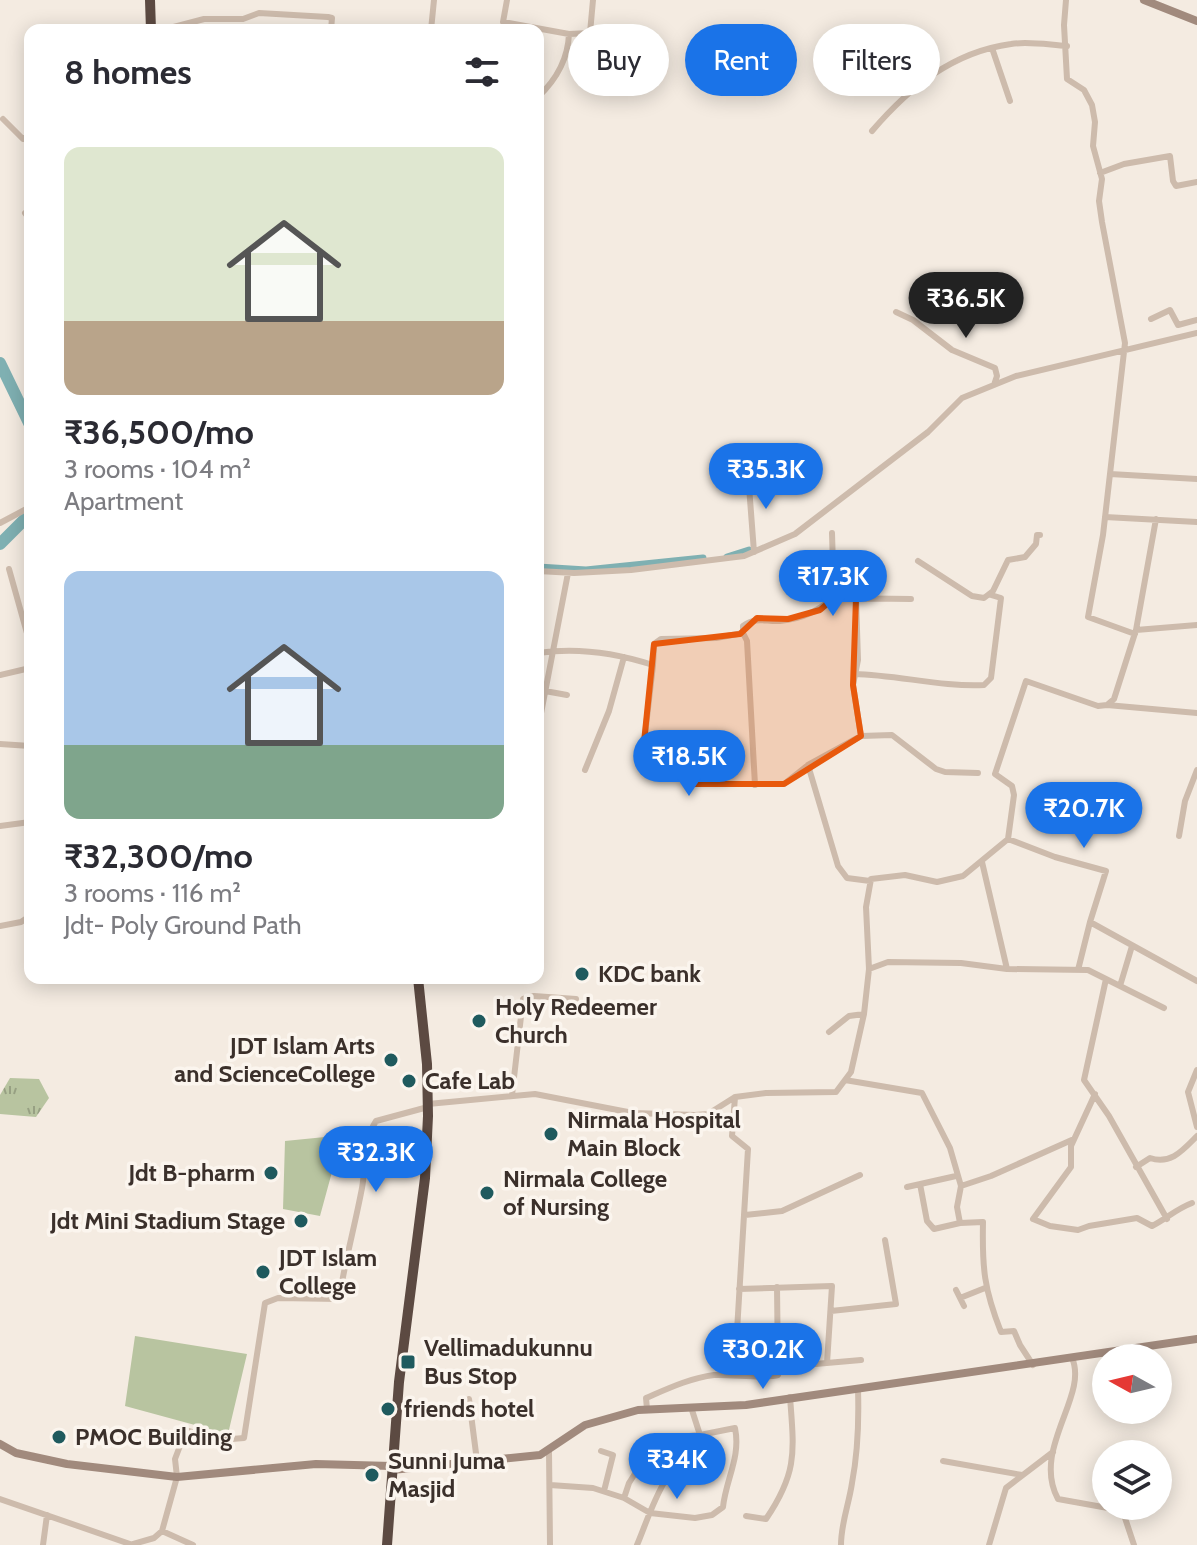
<!DOCTYPE html>
<meta charset="utf-8">
<style>
body{margin:0;font-family:Cabin,sans-serif;background:#f7f7f7;color:#2b2b33;height:100vh;display:flex;flex-direction:column;font-size:30px;white-space:nowrap}
*{box-sizing:border-box;margin:0}
p{font-size:26px;color:#7c7c81}
.icon{flex:none;width:44px;height:44px;fill:none;stroke:currentColor;stroke-width:2;stroke-linecap:round;stroke-linejoin:round}
.map{position:relative;flex:1;overflow:hidden}
.side{position:absolute;left:24px;top:24px;width:520px;height:960px;display:flex;flex-direction:column;background:#fff;border-radius:16px;box-shadow:0 4px 20px #0003}
.side>*{flex:none}
.banner{position:absolute;left:568px;top:24px;width:508px;height:72px;display:flex;gap:16px}
.needle{width:52px;rotate:278deg}
.fabs{position:absolute;left:1092px;top:1344px;display:grid;gap:16px}
.fabs a{display:grid;place-items:center;width:80px;height:80px;border-radius:50%;background:#fff;box-shadow:0 4px 20px #0003;font-size:40px}
.price{position:absolute;translate:-50% -68px;padding:0 18px;border-radius:28px;background:#1a73e8;color:#fff;font-size:26px;line-height:52px;filter:drop-shadow(0 2px 4px #0008)}
.price::after{content:'';position:absolute;left:50%;top:48px;width:24px;height:18px;margin-left:-12px;background:inherit;clip-path:polygon(0 0,100% 0,50% 100%)}
.price.current{background:#222;color:#fff}
ul{padding:0;list-style:none}
li{display:grid;align-content:center;gap:16px;height:424px;padding:0 40px}
li span{display:grid;place-items:center;height:248px;border-radius:16px;color:#555}
li>.icon{margin-inline-start:auto}
span .icon{width:144px;height:144px;fill:#fffc;stroke-width:1}
li b{font-size:34px}
h2{display:flex;justify-content:space-between;align-items:center;height:96px;padding:0 40px;font-size:34px}
.pill{padding:0 28px;border-radius:36px;background:#fff;box-shadow:0 4px 20px #0003;font-size:28px;line-height:72px}
.pill.current{background:#1a73e8;color:#fff}
.map>svg:first-child{display:block}
.grass{fill:url(#grass-tufts)}
.garden{fill:#b8c4a0}
.lines{fill:none;stroke-linecap:round;stroke-linejoin:round}
.stream{stroke:#7fb0b2;stroke-width:2}
.canal{stroke:#7fb0b2;stroke-width:7}
.river{stroke:#7fb0b2;stroke-width:12}
.street{stroke:#cdbbac;stroke-width:6}
.secondary{stroke:#a18a7d;stroke-width:8}
.highway{stroke:#5c4a42;stroke-width:10}
.marked{fill:#e8590c;fill-opacity:0.2;stroke:#e8590c;stroke-width:6;stroke-linejoin:round}
.poi-dot{fill:#1f5a5e;stroke:#fbf5ee;stroke-width:3}
.labels{text-anchor:middle;stroke-width:7;stroke-linejoin:round;paint-order:stroke}
.poi-label{font-size:24px;font-weight:bold;fill:#3b302b;stroke:#fbf5ee;text-anchor:start}
</style>
<div class="map">
<svg width="1197" height="1545" viewBox="0 0 1197 1545">
<defs>
<pattern id="grass-tufts" width="24" height="20" patternUnits="userSpaceOnUse" patternTransform="scale(2)"><rect width="24" height="20" fill="#b8c4a0"/><path d="M3 7l-1-3M5 7V3M7 7l1-3M15 17l-1-3M17 17v-4M19 17l1-3" fill="none" stroke="#97a083"/></pattern>
</defs>
<rect width="100%" height="100%" fill="#f4ebe1"/>
<!-- grass -->
<path class="grass" d="M10,1078L39,1079L49,1098L36,1117L0,1114V1095Z"/>
<!-- garden -->
<path class="garden" d="M325,1137L341,1139L320,1216L283,1209L285,1141Z
M135,1336L247,1354L228,1434L125,1406Z"/>
<g class="lines">
<!-- stream -->
<path class="stream" d="M888,64L896,63L905,57L924,78"/>
<!-- canal -->
<path class="canal" d="M727,557L749,550
M538,567L586,570L703,558"/>
<!-- river -->
<path class="river" d="M0,363L30,425
M0,544L30,514"/>
<!-- street -->
<path class="street" d="M507,0L503,22L569,34C568,60 556,80 538,97
M1066,0L1064,25L1067,79L1084,90L1092,105L1095,122L1093,146L1102,179L1099,201L1102,222L1125,343L1103,535L1088,617L1135,634
M166,29L204,19H243L259,13L328,17L332,18L331,30
M431,30L434,0
M569,34L590,33L593,0
M992,48L1010,101
M3,119L23,139L30,137
M872,131C909,88 952,52 1011,44C1029,41 1049,45 1067,46
M1100,173L1124,164L1170,156L1173,181L1176,186L1197,182
M25,213L30,219
M896,312L913,320L952,350L995,368L997,376L994,385
M1151,319L1170,310L1178,325L1197,320
M748,473L754,552
M1110,474L1197,479
M1105,517L1197,522
M0,523L30,507
M832,533L834,598
M918,561L972,596L984,598L993,591L1008,560L1025,557L1036,544L1037,535H1040
M9,569L30,644
M538,571L574,573L631,570L744,556L795,534L928,432L962,398L1016,376L1197,333
M856,598L858,660L853,685L861,736
M1136,630L1156,519
M743,633V626C757,616 765,622 780,621C803,619 817,611 834,598L911,599
M538,653C577,647 616,653 653,665L654,644L661,639L716,638L743,633L747,641L755,785
M653,665L643,752L666,772L694,784H784L808,765L861,736L892,735L936,769L945,772L978,773
M854,674C898,675 941,687 984,685L991,678L1001,598L991,595
M0,675L30,668
M545,691L567,695
M1107,705L1197,713
M538,729L568,573
M0,744L30,746
M808,765L838,866L847,878L870,881
M585,770L609,711L624,657
M0,826L30,822
M1179,836L1185,801L1197,770
M1008,839L1055,857L1106,871L1090,922L1197,981
M982,862L1007,969
M0,926L21,922L30,916
M869,969L888,962L961,963L1007,969L1088,970L1164,1008
M1078,970L1090,922
M1106,979L1084,1080L1109,1116L1167,1219
M1120,986L1132,946
M829,1032L849,1016L864,1014
M1197,1070L1188,1092L1197,1127
M845,1080L922,1093L950,1148L961,1186L991,1176L1074,1139
M1095,1094L1071,1146V1167L1033,1219L1050,1226L1078,1230L1089,1226L1137,1218L1152,1226C1166,1219 1176,1209 1192,1203
M512,1095L523,999L534,996L576,999
M735,1097L732,1136L748,1149L737,1331
M428,1104L535,1094L633,1113L695,1115L708,1114L735,1097L766,1093L836,1092L851,1072L864,1014L869,969L866,907L871,879L905,875L937,882L963,876L1008,839L1014,795L1012,786L995,774L1026,681L1098,706L1107,705L1114,699L1136,630L1197,625
M1136,1167L1150,1158C1171,1165 1183,1150 1197,1136
M920,1184L927,1221L934,1229L960,1223L983,1222C982,1268 984,1289 1001,1332L1014,1331L1020,1345L1033,1365
M907,1187L956,1176
M745,1215L782,1211L860,1175
M960,1223L957,1207L961,1186
M777,1287L778,1371
M739,1289L832,1286L827,1363
M956,1290L964,1306
M960,1298L985,1288
M831,1311L896,1304L885,1240
M1072,1358C1089,1396 1031,1449 1058,1499L1108,1508L1114,1506
M469,1399L477,1461
M647,1409L646,1398C667,1389 690,1378 714,1375C729,1374 770,1379 778,1375L781,1367L861,1360
M735,1428C741,1457 726,1479 723,1507L712,1515L695,1518L650,1513L624,1498L629,1483L657,1439L700,1435Z
M549,1451L550,1545
M601,1451L613,1455L604,1491
M943,1461L1022,1475
M550,1485L593,1488L624,1498
M0,1499L130,1544
M1121,1506L1134,1545
M746,1516L766,1519C798,1472 794,1451 790,1397
M162,1531L177,1477L175,1459L186,1430L219,1440L244,1438L265,1303L278,1298L339,1299C345,1261 355,1225 362,1188C366,1166 364,1139 376,1121L428,1107
M43,1545L47,1515
M130,1545L154,1538L162,1531L193,1545
M637,1545C651,1512 664,1462 700,1449V1435L691,1407
M841,1545C841,1523 849,1504 852,1483C858,1452 859,1421 858,1389
M989,1545L1006,1488L1053,1452"/>
<!-- secondary -->
<path class="secondary" d="M1144,0L1197,21
M0,1444L16,1453L67,1464L177,1477L316,1464L392,1466
M392,1470L540,1455L585,1425L638,1410L746,1405L1197,1339"/>
<!-- highway -->
<path class="highway" d="M150,0L151,30
M387,1545L399,1382L425,1178L428,1116L427,1064L418,978"/>
</g>
<!-- marked area -->
<path class="marked" d="M834,598H856L853,685L861,736L784,784H694L666,772L643,752L654,644L740,634L757,618L788,619L820,610Z"/>
<!-- markers -->
<g class="poi-dot">
<circle cx="582" cy="974" r="8"/>
<circle cx="479" cy="1021" r="8"/>
<circle cx="391" cy="1060" r="8"/>
<circle cx="409" cy="1081" r="8"/>
<circle cx="551" cy="1134" r="8"/>
<circle cx="271" cy="1173" r="8"/>
<circle cx="487" cy="1193" r="8"/>
<circle cx="301" cy="1221" r="8"/>
<circle cx="263" cy="1272" r="8"/>
<rect x="400" y="1354" width="16" height="16" rx="4"/>
<circle cx="388" cy="1409" r="8"/>
<circle cx="59" cy="1437" r="8"/>
<circle cx="372" cy="1475" r="8"/>
</g>
<g class="labels">
<!-- poi labels -->
<g class="poi-label">
<text x="598" y="982">KDC bank</text>
<text x="495" y="1015">Holy Redeemer<tspan x="495" dy="28">Church</tspan></text>
<text x="375" y="1054" text-anchor="end">JDT Islam Arts<tspan x="375" dy="28">and ScienceCollege</tspan></text>
<text x="425" y="1089">Cafe Lab</text>
<text x="567" y="1128">Nirmala Hospital<tspan x="567" dy="28">Main Block</tspan></text>
<text x="255" y="1181" text-anchor="end">Jdt B-pharm</text>
<text x="503" y="1187">Nirmala College<tspan x="503" dy="28">of Nursing</tspan></text>
<text x="285" y="1229" text-anchor="end">Jdt Mini Stadium Stage</text>
<text x="279" y="1266">JDT Islam<tspan x="279" dy="28">College</tspan></text>
<text x="424" y="1356">Vellimadukunnu<tspan x="424" dy="28">Bus Stop</tspan></text>
<text x="404" y="1417">friends hotel</text>
<text x="75" y="1445">PMOC Building</text>
<text x="388" y="1469">Sunni Juma<tspan x="388" dy="28">Masjid</tspan></text>
</g>
</g>
</svg>
<div class="fabs">
<a><svg class="needle" viewBox="-14 -14 28 28"><path d="M0-13l5 13h-10z" fill="#e53935"/><path d="M0 13l5-13h-10z" fill="#7c7c81"/></svg></a>
<a><svg class="icon" aria-label="layers" viewBox="0 0 24 24"><path d="M12 4l9 5-9 5-9-5zM3 14l9 5 9-5"/></svg></a>
</div>
<b class="price current" style="left:966px;top:340px">₹36.5K</b>
<b class="price" style="left:766px;top:511px">₹35.3K</b>
<b class="price" style="left:833px;top:618px">₹17.3K</b>
<b class="price" style="left:689px;top:798px">₹18.5K</b>
<b class="price" style="left:1084px;top:850px">₹20.7K</b>
<b class="price" style="left:376px;top:1194px">₹32.3K</b>
<b class="price" style="left:763px;top:1391px">₹30.2K</b>
<b class="price" style="left:677px;top:1501px">₹34K</b>
<div class="banner">
<a class="pill">Buy</a>
<a class="pill current">Rent</a>
<a class="pill">Filters</a>
</div>
<section class="side">
<h2>8 homes<svg class="icon" aria-label="filters" viewBox="0 0 24 24"><path d="M4 7h16M4 17h16"/><circle cx="9" cy="7" r="2"/><circle cx="15" cy="17" r="2"/></svg></h2>
<ul>
<li><span style="background:linear-gradient(#dfe7d0 70%,#b9a48a 0)"><svg class="icon" aria-label="home" viewBox="0 0 24 24"><path d="M3 11l9-7 9 7M6 9v11h12V9"/></svg></span><div><b>₹36,500/mo</b><p>3 rooms · 104 m²</p><p>Apartment</p></div></li>
<li><span style="background:linear-gradient(#a9c7e8 70%,#7fa58c 0)"><svg class="icon" aria-label="home" viewBox="0 0 24 24"><path d="M3 11l9-7 9 7M6 9v11h12V9"/></svg></span><div><b>₹32,300/mo</b><p>3 rooms · 116 m²</p><p>Jdt- Poly Ground Path</p></div></li>
</ul>
</section>
</div>
